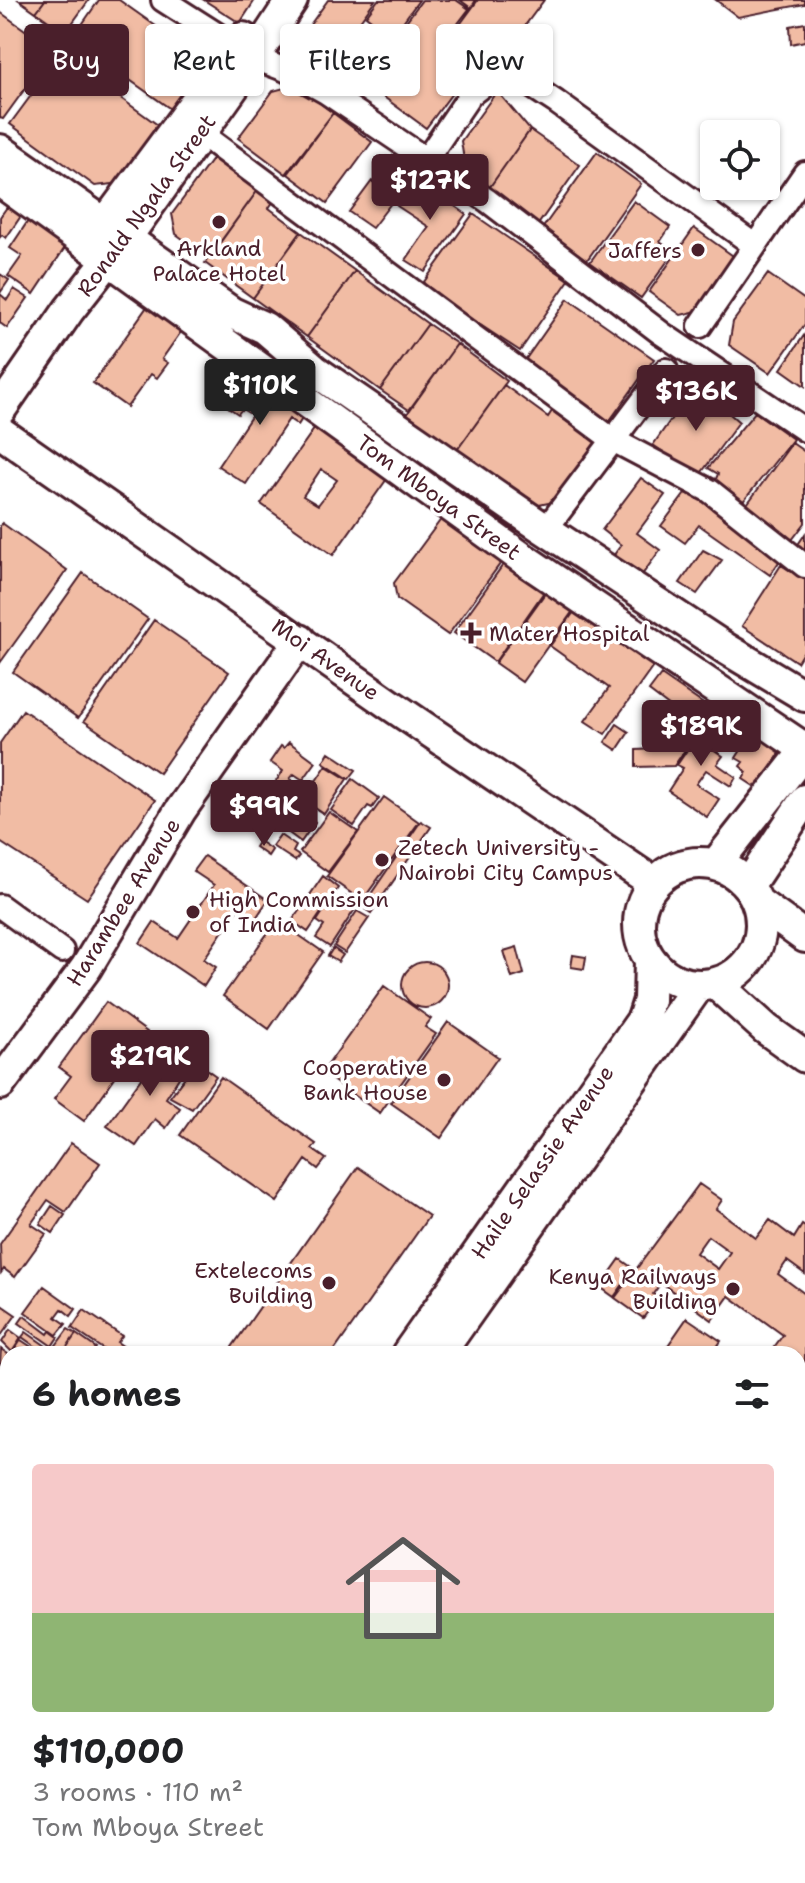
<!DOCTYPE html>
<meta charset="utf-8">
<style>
body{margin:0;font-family:"Shantell Sans",sans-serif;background:#f6f6f6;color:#202124;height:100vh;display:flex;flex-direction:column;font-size:30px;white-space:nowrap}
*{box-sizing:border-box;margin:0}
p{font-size:26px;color:#757577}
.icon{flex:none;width:44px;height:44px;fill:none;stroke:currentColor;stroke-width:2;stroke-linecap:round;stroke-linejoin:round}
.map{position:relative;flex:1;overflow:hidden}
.drawer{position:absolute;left:0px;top:1346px;width:806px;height:538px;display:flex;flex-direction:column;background:#fff;border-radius:24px 24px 0 0;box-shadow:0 2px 6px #0004}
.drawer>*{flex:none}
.top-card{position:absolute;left:24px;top:24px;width:758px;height:72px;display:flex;gap:16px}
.fabs{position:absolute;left:700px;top:120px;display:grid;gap:16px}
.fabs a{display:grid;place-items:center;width:80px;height:80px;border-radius:8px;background:#fff;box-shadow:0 2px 6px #0004;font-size:40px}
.price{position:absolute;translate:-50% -68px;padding:0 18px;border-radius:8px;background:#4a1f2b;color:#fff;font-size:26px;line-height:52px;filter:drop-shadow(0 2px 4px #0008)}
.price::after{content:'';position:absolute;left:50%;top:48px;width:24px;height:18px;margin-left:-12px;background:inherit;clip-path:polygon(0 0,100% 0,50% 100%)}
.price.current{background:#222;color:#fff}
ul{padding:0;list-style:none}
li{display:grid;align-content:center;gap:16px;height:424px;padding:0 32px}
li span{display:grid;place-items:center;height:248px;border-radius:8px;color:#555}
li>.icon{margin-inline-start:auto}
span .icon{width:144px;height:144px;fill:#fffc;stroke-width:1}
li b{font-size:34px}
h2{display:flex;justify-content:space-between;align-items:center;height:96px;padding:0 32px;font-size:34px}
.tag{padding:0 28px;border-radius:8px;background:#fff;box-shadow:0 2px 6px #0004;font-size:28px;line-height:72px}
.tag.current{background:#4a1f2b;color:#fff}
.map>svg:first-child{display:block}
.building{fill:#f1bca4;stroke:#4a1f2b;stroke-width:2;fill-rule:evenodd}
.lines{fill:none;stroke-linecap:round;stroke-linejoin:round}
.street-casing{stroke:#4a1f2b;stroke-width:28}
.secondary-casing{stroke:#4a1f2b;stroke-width:36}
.street{stroke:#fff;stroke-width:22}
.secondary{stroke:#fff;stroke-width:30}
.poi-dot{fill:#4a1f2b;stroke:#fff;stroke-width:3}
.labels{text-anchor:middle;stroke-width:7;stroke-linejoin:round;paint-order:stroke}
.street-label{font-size:22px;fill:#4a1f2b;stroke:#fff}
.poi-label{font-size:22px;fill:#4a1f2b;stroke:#fff;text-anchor:end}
</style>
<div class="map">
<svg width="805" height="1883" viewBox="0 0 805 1883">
<rect width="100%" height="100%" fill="#fff"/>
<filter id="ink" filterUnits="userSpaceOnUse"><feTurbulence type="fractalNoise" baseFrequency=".0125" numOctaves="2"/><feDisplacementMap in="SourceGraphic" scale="16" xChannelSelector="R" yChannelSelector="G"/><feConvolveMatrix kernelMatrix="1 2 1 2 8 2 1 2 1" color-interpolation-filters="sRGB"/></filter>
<g filter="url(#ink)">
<!-- building -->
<path class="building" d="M19,0H45L36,12Z
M45,0H89L65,33L36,12Z
M99,0H119L201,58L204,70L175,112L72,39Z
M204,0H255L240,23Z
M328,0H375L333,58L302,36Z
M378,0H419L360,80L338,64L371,20L366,16Z
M422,0H456L469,9L450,34L471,50L474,47L482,53L426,128L362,81Z
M460,0H476L471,8Z
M478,0H544L506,51L498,45L490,57L453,34Z
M716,0H805V4L738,17Z
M0,12L53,50L3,119L0,118Z
M805,23V41L791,44L790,26Z
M61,55L162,128L122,183L95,186L10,124Z
M295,85L333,113L286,174L238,138L273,91Z
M497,91L530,130L487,191L464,160L461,141Z
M333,113L372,142L327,203L288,174Z
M530,130L580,165L537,226L487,191Z
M597,152L641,184L587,260L542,229Z
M387,157L409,172L399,187L377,172Z
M213,158L258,190L209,258L176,234L172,214Z
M415,178L466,214L425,272L406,260L429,227L397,206Z
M372,181L395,198L372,228L349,212Z
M258,190L273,202L269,208L301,232L253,298L205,263Z
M634,201L670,227L660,242L674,252L641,298L590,262Z
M7,207L21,216L6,238L2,235L0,237V217Z
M473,214L569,280L520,351L421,286Z
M32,215L59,233L64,249L34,294L8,276L22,256L10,248Z
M694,228L736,258L697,311L681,315L649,292Z
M301,232L355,271L307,337L253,298Z
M355,271L428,324L380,390L307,337Z
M0,274L9,280L0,293Z
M768,274L805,300V324L770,373L729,345L733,322Z
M14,289L28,298L7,328L0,323V294L7,300Z
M568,299L654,359L608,423L523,363Z
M149,304L183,329L162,359L168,363L157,378L151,374L127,407L93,383Z
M428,324L457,344L409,410L380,390Z
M805,334V386L781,369Z
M457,344L507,381L457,450L407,414Z
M248,377L259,384L246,402L254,407L272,381L310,406L298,425L289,419L246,484L218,466L252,415L242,409L238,414L228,407Z
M504,385L548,417L552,411L599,444L558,501L539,505L457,450Z
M706,393L739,422L699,476L653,445L683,402Z
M755,412L793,439L741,504L713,486L718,474L708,468Z
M317,425L389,476L333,555L261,504ZM321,469L337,480L318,505L303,496Z
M792,443L805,452V523L788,545L742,511Z
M641,478L665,495L637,533L660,550L639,579L611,559L621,545L602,530Z
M690,487L785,553L770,575L699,525L685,543L661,526Z
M442,518L508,553L448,635L397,599L394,583Z
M2,523L67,570L0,663V526Z
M805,534V556L795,549Z
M703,550L722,560L697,594L680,583Z
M508,558L548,586L495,662L454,633Z
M781,565L805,580V649L797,662L742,626Z
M83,573L148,619L78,718L13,672Z
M551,585L578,604L522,682L495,663Z
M581,602L660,657L605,734L585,721L609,688L550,646Z
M154,620L229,672L159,773L84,721Z
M661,675L712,710L674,766L636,767V750L657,749V742L644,733L654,719L675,736L687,720L649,691Z
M717,706L728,714L707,745L723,756L717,764L736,777L731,786L706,770L696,784L719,799L707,817L668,791L683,768L677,765Z
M23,710L155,800L87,899L0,842V743Z
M617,724L629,732L617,750L605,742Z
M757,725L786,744L757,788L743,779L747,772L740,766L743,762L736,758Z
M289,742L316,762L303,780L294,774L290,779L299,786L288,802L277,794L276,796L288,805L271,829L259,820L254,826L249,822L254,814L241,805L256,785L268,793L283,771L270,762L281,746L284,748Z
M329,752L356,770L349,779L323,762Z
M326,766L347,779L324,814L303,800Z
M353,779L379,798L372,808L368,806L354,826L331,810Z
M384,797L419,822L362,901L327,876Z
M296,808L315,822L301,842L282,828Z
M329,812L358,832L328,872L300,852Z
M421,821L431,827L371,913L362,907Z
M280,835L296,846L293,852L299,856L295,861L272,846Z
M259,841L272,850L268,856L255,847Z
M204,856L268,900L256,918L239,907L204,959L216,967L204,986L140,943L154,922L178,938L214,885L193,871Z
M323,876L338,888L308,932L292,921Z
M334,895L342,901L345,897L357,906L330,947L316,938L324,926L317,921Z
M357,911L369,918L345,953L334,946Z
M277,920L323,952L269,1029L223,996Z
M517,947L524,974L512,978L504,951Z
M333,948L343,955L338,962L328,956Z
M573,955L586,957L584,969L571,967Z
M402 985a23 23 0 1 1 46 0a23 23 0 1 1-46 0Z
M384,986L431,1019L425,1027L436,1034L380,1113L322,1073Z
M106,1002L147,1032L84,1121L54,1099L71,1076L59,1067Z
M448,1022L498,1057L441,1138L391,1103Z
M168,1047L189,1062L166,1098L180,1108L166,1128L155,1119L136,1146L107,1126L155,1059Z
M196,1062L216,1076L192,1109L170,1097Z
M221,1077L316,1144L312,1149L326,1159L318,1169L306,1160L277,1202L180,1135Z
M71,1143L100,1163L66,1212L48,1200L31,1224L46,1234L15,1277L4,1269L1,1273L0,1244Z
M358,1167L429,1216L332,1354H236L230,1350Z
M699,1184L722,1200L716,1209L756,1238L770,1220L794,1238L802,1225L805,1227V1274L787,1261L778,1274L805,1294V1386L798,1381V1354H769L783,1335L729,1296L712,1320L661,1283L653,1294L658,1298L643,1318L615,1298ZM708,1236L730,1252L718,1269L696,1253Z
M52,1206L65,1215L53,1233L40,1224Z
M620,1259L634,1269L614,1297L600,1287Z
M44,1286L76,1309L71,1316L62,1309L56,1317L66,1324L57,1335L25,1312Z
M0,1304L16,1315L0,1337Z
M84,1310L122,1336L117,1342L127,1349L124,1354H110L72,1328Z
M24,1316L48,1334L50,1331L58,1337L52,1346L19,1323Z
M687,1318L721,1341L712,1354H662Z
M68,1329L76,1334L62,1354L54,1348Z
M10,1330L21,1338L12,1352L2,1342Z
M26,1332L56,1353L46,1354L22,1337Z
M76,1334L96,1348L91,1354H62Z
M21,1340L42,1354H12Z
M1,1349L8,1354V1369L0,1363Z
M0,1383L8,1388V1509L0,1503Z
M805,1404V1423L798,1418V1413Z
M798,1447L805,1452V1478L798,1487Z
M798,1586L805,1591L798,1604Z
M0,1608L8,1613V1719L0,1730Z
M0,1745L8,1751V1758L1,1768L8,1773V1789L3,1797L0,1795Z
M798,1787L805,1792L803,1807L798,1803Z
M169,1876H210L219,1883H164Z
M227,1876H239L237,1883L224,1880Z
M244,1876H316L318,1877L314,1883H239Z
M369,1876L379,1883H368L359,1877Z
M391,1876H407L402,1883H386Z
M519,1876H599L594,1883H530Z"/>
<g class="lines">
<!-- street casing -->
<g class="street-casing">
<path id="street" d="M163,0L254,58L286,70L326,92L488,201L661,333L805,430
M200,133L613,440L710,491L805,566
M426,160L470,95L492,78L513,74L556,102L754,245
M700,326L805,173
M546,529L666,370
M0,906L62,951
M742,1876L753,1883"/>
</g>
<!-- secondary casing -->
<g class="secondary-casing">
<path id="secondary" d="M0,150L232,313L265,328L314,370L540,526L725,648L805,696
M0,181L525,560L805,749
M93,240L243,38
M0,410L69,310L125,239L254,58L292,0
M0,432L388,703L654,883
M639 924a61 61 0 1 1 122 0a61 61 0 1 1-122 0Z
M716,864L805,751
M748,886L805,800
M758,903L805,937
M715,983L766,1029L805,1057
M0,1084L86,968L180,811L300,640
M407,1354L643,1019L649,1000L650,961
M439,1354L699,985
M31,1883L36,1876
M64,1883L69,1876"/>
</g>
<!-- street -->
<use href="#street" class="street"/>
<!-- secondary -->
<use href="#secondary" class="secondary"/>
</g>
</g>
<!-- markers -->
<g class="poi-dot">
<circle cx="219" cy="222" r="8"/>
<circle cx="698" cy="250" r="8"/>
<path d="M467 621h8v8h8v8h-8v8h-8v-8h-8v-8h8z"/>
<circle cx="382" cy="860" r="8"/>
<circle cx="193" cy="912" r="8"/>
<circle cx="444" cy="1080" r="8"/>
<circle cx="329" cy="1283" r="8"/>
<circle cx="733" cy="1289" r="8"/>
</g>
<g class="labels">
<!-- street labels -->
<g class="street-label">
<text transform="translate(146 205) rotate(-54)" y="8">Ronald Ngala Street</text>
<text transform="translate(439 497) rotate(36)" y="8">Tom Mboya Street</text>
<text transform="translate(326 659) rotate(35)" y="8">Moi Avenue</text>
<text transform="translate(123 902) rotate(-58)" y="8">Harambee Avenue</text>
<text transform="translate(542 1162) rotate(-55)" y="8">Haile Selassie Avenue</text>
</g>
<!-- poi labels -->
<g class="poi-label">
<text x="219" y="256" text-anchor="middle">Arkland<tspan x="219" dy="25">Palace Hotel</tspan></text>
<text x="682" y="258">Jaffers</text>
<text x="489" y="641" text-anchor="start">Mater Hospital</text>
<text x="398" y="855" text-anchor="start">Zetech University -<tspan x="398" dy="25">Nairobi City Campus</tspan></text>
<text x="209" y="907" text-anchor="start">High Commission<tspan x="209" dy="25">of India</tspan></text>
<text x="428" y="1075">Cooperative<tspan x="428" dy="25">Bank House</tspan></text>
<text x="313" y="1278">Extelecoms<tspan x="313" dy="25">Building</tspan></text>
<text x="717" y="1284">Kenya Railways<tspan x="717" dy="25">Building</tspan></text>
</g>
</g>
</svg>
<div class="fabs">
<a><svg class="icon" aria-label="locate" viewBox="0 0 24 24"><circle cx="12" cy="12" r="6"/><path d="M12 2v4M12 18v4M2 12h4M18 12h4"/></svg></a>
</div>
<b class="price" style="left:430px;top:222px">$127K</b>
<b class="price current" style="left:260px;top:427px">$110K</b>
<b class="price" style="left:696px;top:433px">$136K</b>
<b class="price" style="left:701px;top:768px">$189K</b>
<b class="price" style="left:264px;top:848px">$99K</b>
<b class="price" style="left:150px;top:1098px">$219K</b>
<div class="top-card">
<a class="tag current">Buy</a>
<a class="tag">Rent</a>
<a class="tag">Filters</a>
<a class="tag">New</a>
</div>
<section class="drawer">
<h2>6 homes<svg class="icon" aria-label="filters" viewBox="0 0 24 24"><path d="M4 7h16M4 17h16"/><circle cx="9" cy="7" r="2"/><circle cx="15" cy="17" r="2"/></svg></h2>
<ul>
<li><span style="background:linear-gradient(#f6c9c9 60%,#8fb573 0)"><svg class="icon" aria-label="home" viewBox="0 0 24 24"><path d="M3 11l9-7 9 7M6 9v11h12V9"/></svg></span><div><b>$110,000</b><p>3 rooms · 110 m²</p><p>Tom Mboya Street</p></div></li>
</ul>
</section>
</div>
